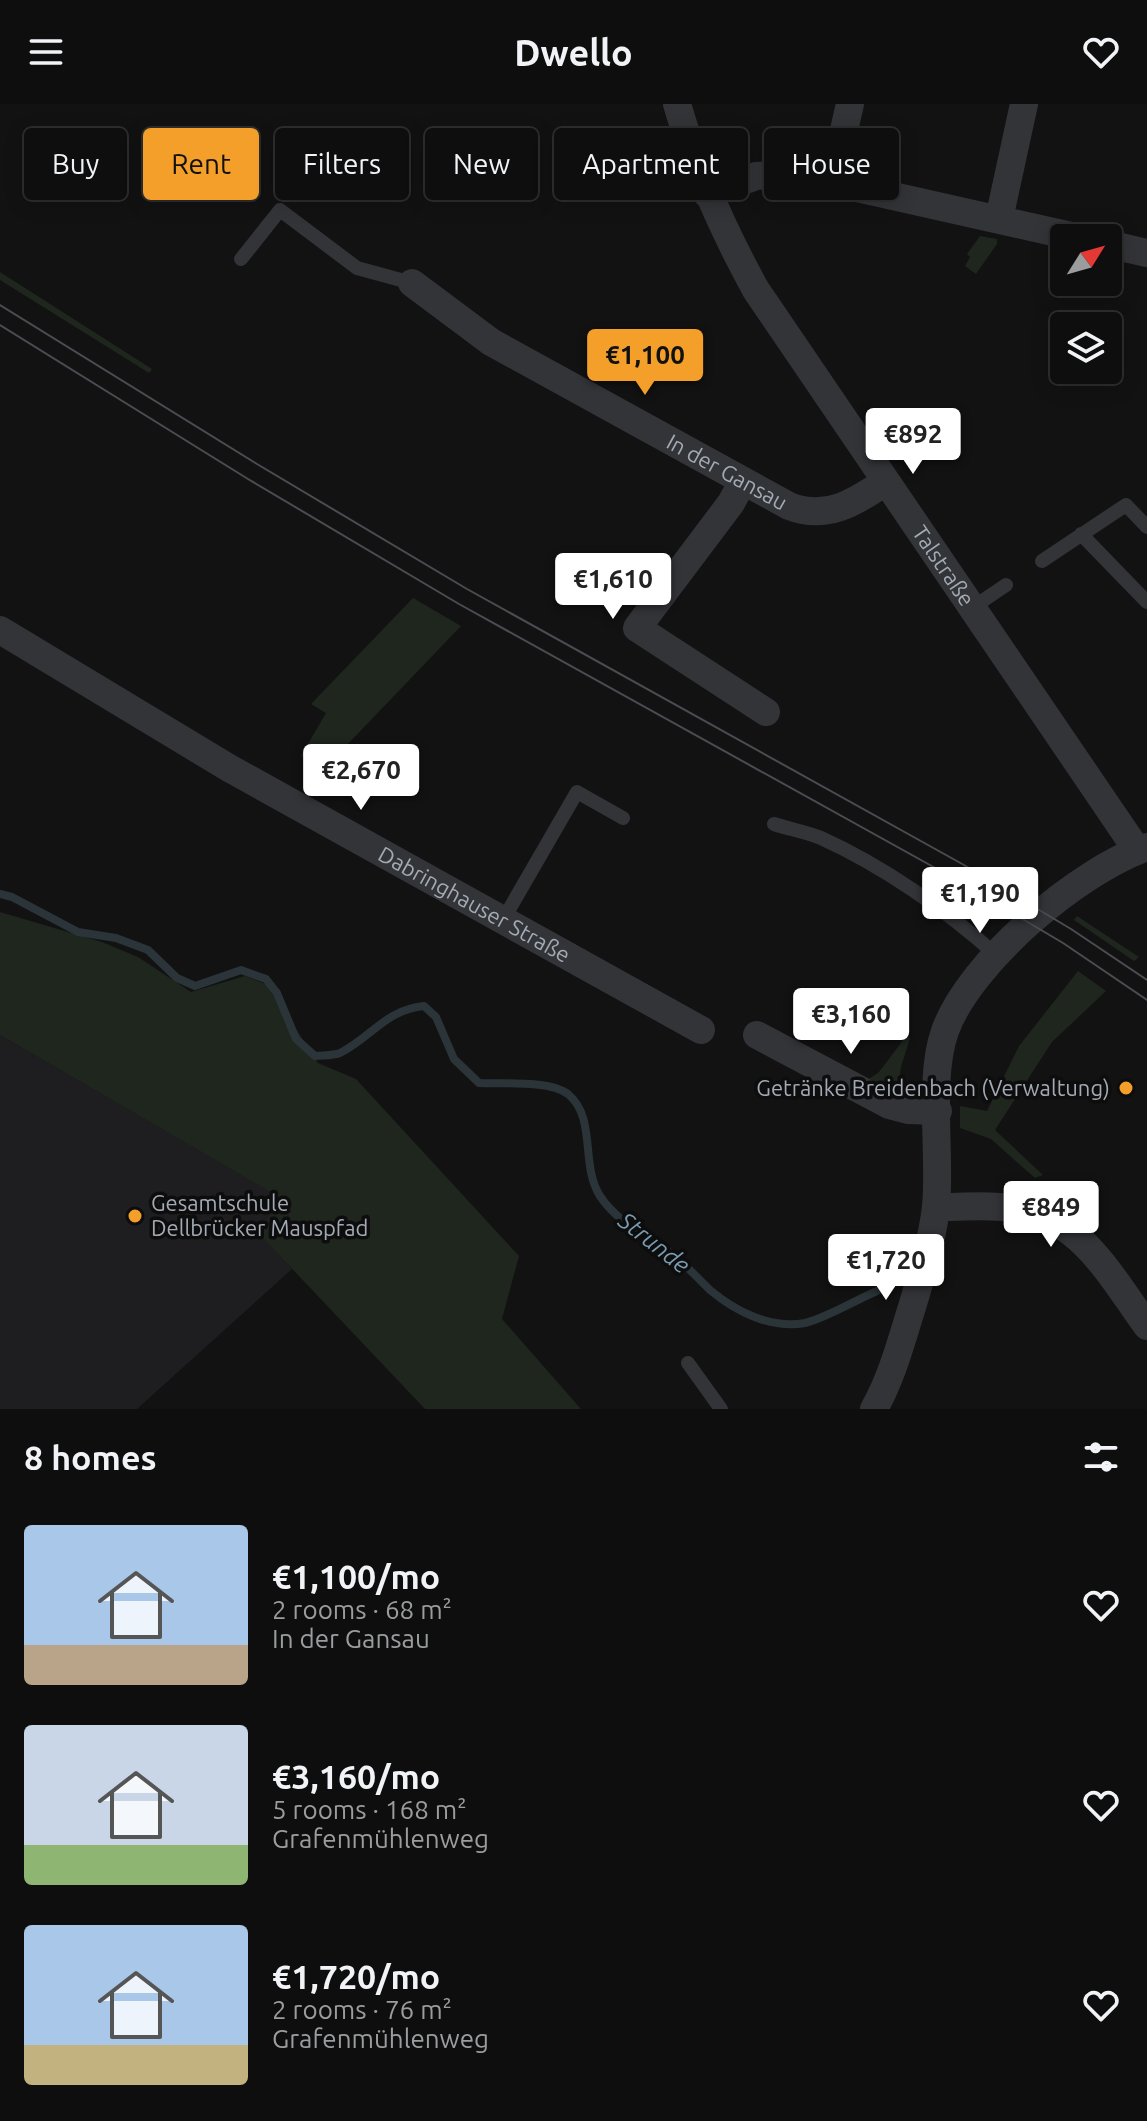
<!DOCTYPE html>
<meta charset="utf-8">
<style>
body{margin:0;font-family:Ubuntu,sans-serif;background:#1c1c1c;color:#f1f3f6;height:100vh;display:flex;flex-direction:column;font-size:30px;white-space:nowrap}
*{box-sizing:border-box;margin:0}
p{font-size:26px;color:#9b9c9e}
.icon{flex:none;width:44px;height:44px;fill:none;stroke:currentColor;stroke-width:2;stroke-linecap:round;stroke-linejoin:round}
.map{position:relative;height:1305px;overflow:hidden}
.sheet{display:flex;flex-direction:column;background:#0e0e0e;flex:1}
.sheet>*{flex:none}
.guide{position:absolute;left:24px;top:24px;width:1100px;height:72px;display:flex;gap:16px}
.needle{width:52px;rotate:53deg}
.fabs{position:absolute;left:1050px;top:120px;display:grid;gap:16px}
.fabs a{display:grid;place-items:center;width:72px;height:72px;border-radius:8px;background:#0e0e0e;box-shadow:0 4px 20px #0003,0 0 0 2px #2e2e2e;font-size:40px}
.price{position:absolute;translate:-50% -68px;padding:0 18px;border-radius:8px;background:#fff;color:#222;font-size:26px;line-height:52px;filter:drop-shadow(0 2px 4px #0008)}
.price::after{content:'';position:absolute;left:50%;top:48px;width:24px;height:18px;margin-left:-12px;background:inherit;clip-path:polygon(0 0,100% 0,50% 100%)}
.price.active{background:#f39f2a;color:#111}
ul{padding:0;list-style:none}
li{display:flex;align-items:center;gap:24px;height:200px;padding:0 24px}
li span{display:grid;place-items:center;flex:none;width:224px;height:160px;border-radius:8px;color:#555}
li>.icon{margin-inline-start:auto}
span .icon{width:96px;height:96px;fill:#fffc;stroke-width:1}
li b{font-size:34px}
h2{display:flex;justify-content:space-between;align-items:center;height:96px;padding:0 24px;font-size:34px}
.pill{padding:0 28px;border-radius:8px;background:#0e0e0e;box-shadow:0 4px 20px #0003,0 0 0 2px #2e2e2e;font-size:28px;line-height:72px}
.pill.active{background:#f39f2a;color:#111}
header{display:flex;justify-content:space-between;align-items:center;height:104px;padding:0 24px;background:#0e0e0e;font-size:36px;font-weight:700}
.map>svg:first-child{display:block}
.built{fill:#1e1e20}
.green{fill:#1e261e}
.lines{fill:none;stroke-linecap:round;stroke-linejoin:round}
.stream{stroke:#2a3439;stroke-width:8}
.lane{stroke:#333438;stroke-width:14}
.street{stroke:#333438;stroke-width:28}
.tram{stroke:#4a4c51;stroke-width:2}
.poi-dot{fill:#f39f2a;stroke:#0d0d0e;stroke-width:3}
.labels{text-anchor:middle;stroke-width:7;stroke-linejoin:round;paint-order:stroke}
.street-label{font-size:22px;fill:#a3aab4;stroke:#0d0d0e}
.poi-label{font-size:22px;fill:#a3aab4;stroke:#0d0d0e;text-anchor:end}
.water-label{font-size:24px;font-style:italic;fill:#799bb0;stroke:#0d0d0e}
</style>
<header><svg class="icon" aria-label="menu" viewBox="0 0 24 24"><path d="M4 6h16M4 12h16M4 18h16"/></svg>Dwello<svg class="icon" aria-label="heart" viewBox="0 0 24 24"><path d="M12 20l-8-8c-3-5 5-10 8-4 3-6 11-1 8 4z"/></svg></header>
<div class="map">
<svg width="1147" height="1305" viewBox="0 0 1147 1305">
<rect width="100%" height="100%" fill="#121213"/>
<!-- built -->
<path class="built" d="M0,931L282,1094L260,1130L292,1165L137,1305H0Z"/>
<!-- green -->
<path class="green" d="M980,132L997,135V140L976,170L965,162L970,153L967,150Z
M0,168L152,265L149,269L0,176Z
M413,494L461,522L323,666L301,652L326,609L311,600Z
M0,808L102,838L138,853L191,888L245,872L268,881L318,959L356,975L519,1152L502,1215L581,1305H425L259,1130L281,1094L0,931Z
M1077,812L1139,853L1134,857L1074,816Z
M1078,867L1106,887L1052,938L995,1026L1043,1071L1035,1074L991,1035L960,1024V1002L987,1007L1019,942Z
M907,931L910,934L901,963L897,992L866,977L879,968Z"/>
<g class="lines">
<!-- stream -->
<path class="stream" d="M0,790L12,793L78,828L116,834L148,846L177,874L195,882L241,866L266,875L277,889L296,935L315,952C322,951 333,952 340,949C372,933 385,906 424,902L436,913L454,955L479,979C502,980 550,976 568,990C597,1014 580,1061 600,1092C617,1118 646,1131 670,1149C685,1159 697,1174 710,1186C736,1208 771,1225 805,1219C824,1215 858,1195 877,1187"/>
<!-- lane -->
<path class="lane" d="M241,155L280,106L357,164L412,179
M1081,430L1147,498
M1042,457L1126,401L1147,423
M972,504L1006,481
M774,720C789,725 807,728 821,734C881,761 948,807 996,851
M503,816L577,688L623,714
M688,1259L721,1305"/>
<!-- street -->
<g class="street">
<path id="s1" d="M677,0C696,66 723,126 756,186L1137,746"/>
<path d="M832,78L850,0"/>
<path d="M707,90L756,72L795,70L1080,134"/>
<path d="M999,115L1024,0"/>
<path d="M1108,140L1147,149"/>
<path id="s2" d="M412,179L491,238L789,402C827,417 855,398 885,378"/>
<path d="M743,377L731,399L637,524L766,608"/>
<path id="s3" d="M0,526L229,664L701,926"/>
<path d="M757,931L889,1001L908,1006L938,1007"/>
<path d="M936,1103C964,1103 995,1100 1023,1106C1083,1117 1114,1177 1147,1222"/>
<path d="M874,1305C892,1273 901,1238 912,1203C922,1170 932,1137 936,1103C941,1051 928,974 945,927C970,858 1078,767 1147,743"/>
</g>
<!-- tram -->
<path class="tram" d="M0,201L257,360L467,485L964,761L1071,825L1147,876
M0,221L248,375L459,500L957,776L1063,839L1147,896"/>
</g>
<!-- markers -->
<g class="poi-dot">
<circle cx="1126" cy="984" r="8"/>
<circle cx="135" cy="1112" r="8"/>
</g>
<g class="labels">
<!-- street labels -->
<g class="street-label">
<text dy="8" stroke="none"><textPath href="#s2" startOffset="368">In der Gansau</textPath></text>
<text dy="8" stroke="none"><textPath href="#s1" startOffset="536">Talstraße</textPath></text>
<text dy="8" stroke="none"><textPath href="#s3" startOffset="548">Dabringhauser Straße</textPath></text>
</g>
<!-- poi labels -->
<g class="poi-label">
<text x="1110" y="992">Getränke Breidenbach (Verwaltung)</text>
<text x="151" y="1107" text-anchor="start">Gesamtschule<tspan x="151" dy="25">Dellbrücker Mauspfad</tspan></text>
</g>
<!-- water labels -->
<g class="water-label">
<text transform="translate(654 1139) rotate(38)" y="8">Strunde</text>
</g>
</g>
</svg>
<div class="fabs">
<a><svg class="needle" viewBox="-14 -14 28 28"><path d="M0-13l5 13h-10z" fill="#e53935"/><path d="M0 13l5-13h-10z" fill="#9b9c9e"/></svg></a>
<a><svg class="icon" aria-label="layers" viewBox="0 0 24 24"><path d="M12 4l9 5-9 5-9-5zM3 14l9 5 9-5"/></svg></a>
</div>
<b class="price active" style="left:645px;top:293px">€1,100</b>
<b class="price" style="left:913px;top:372px">€892</b>
<b class="price" style="left:613px;top:517px">€1,610</b>
<b class="price" style="left:361px;top:708px">€2,670</b>
<b class="price" style="left:980px;top:831px">€1,190</b>
<b class="price" style="left:851px;top:952px">€3,160</b>
<b class="price" style="left:1051px;top:1145px">€849</b>
<b class="price" style="left:886px;top:1198px">€1,720</b>
<div class="guide">
<a class="pill">Buy</a>
<a class="pill active">Rent</a>
<a class="pill">Filters</a>
<a class="pill">New</a>
<a class="pill">Apartment</a>
<a class="pill">House</a>
</div>
</div>
<section class="sheet">
<h2>8 homes<svg class="icon" aria-label="filters" viewBox="0 0 24 24"><path d="M4 7h16M4 17h16"/><circle cx="9" cy="7" r="2"/><circle cx="15" cy="17" r="2"/></svg></h2>
<ul>
<li><span style="background:linear-gradient(#a9c7e8 75%,#b9a48a 0)"><svg class="icon" aria-label="home" viewBox="0 0 24 24"><path d="M3 11l9-7 9 7M6 9v11h12V9"/></svg></span><div><b>€1,100/mo</b><p>2 rooms · 68 m²</p><p>In der Gansau</p></div><svg class="icon" aria-label="heart" viewBox="0 0 24 24"><path d="M12 20l-8-8c-3-5 5-10 8-4 3-6 11-1 8 4z"/></svg></li>
<li><span style="background:linear-gradient(#c9d6e8 75%,#8fb573 0)"><svg class="icon" aria-label="home" viewBox="0 0 24 24"><path d="M3 11l9-7 9 7M6 9v11h12V9"/></svg></span><div><b>€3,160/mo</b><p>5 rooms · 168 m²</p><p>Grafenmühlenweg</p></div><svg class="icon" aria-label="heart" viewBox="0 0 24 24"><path d="M12 20l-8-8c-3-5 5-10 8-4 3-6 11-1 8 4z"/></svg></li>
<li><span style="background:linear-gradient(#a9c7e8 75%,#c2b280 0)"><svg class="icon" aria-label="home" viewBox="0 0 24 24"><path d="M3 11l9-7 9 7M6 9v11h12V9"/></svg></span><div><b>€1,720/mo</b><p>2 rooms · 76 m²</p><p>Grafenmühlenweg</p></div><svg class="icon" aria-label="heart" viewBox="0 0 24 24"><path d="M12 20l-8-8c-3-5 5-10 8-4 3-6 11-1 8 4z"/></svg></li>
</ul>
</section>
